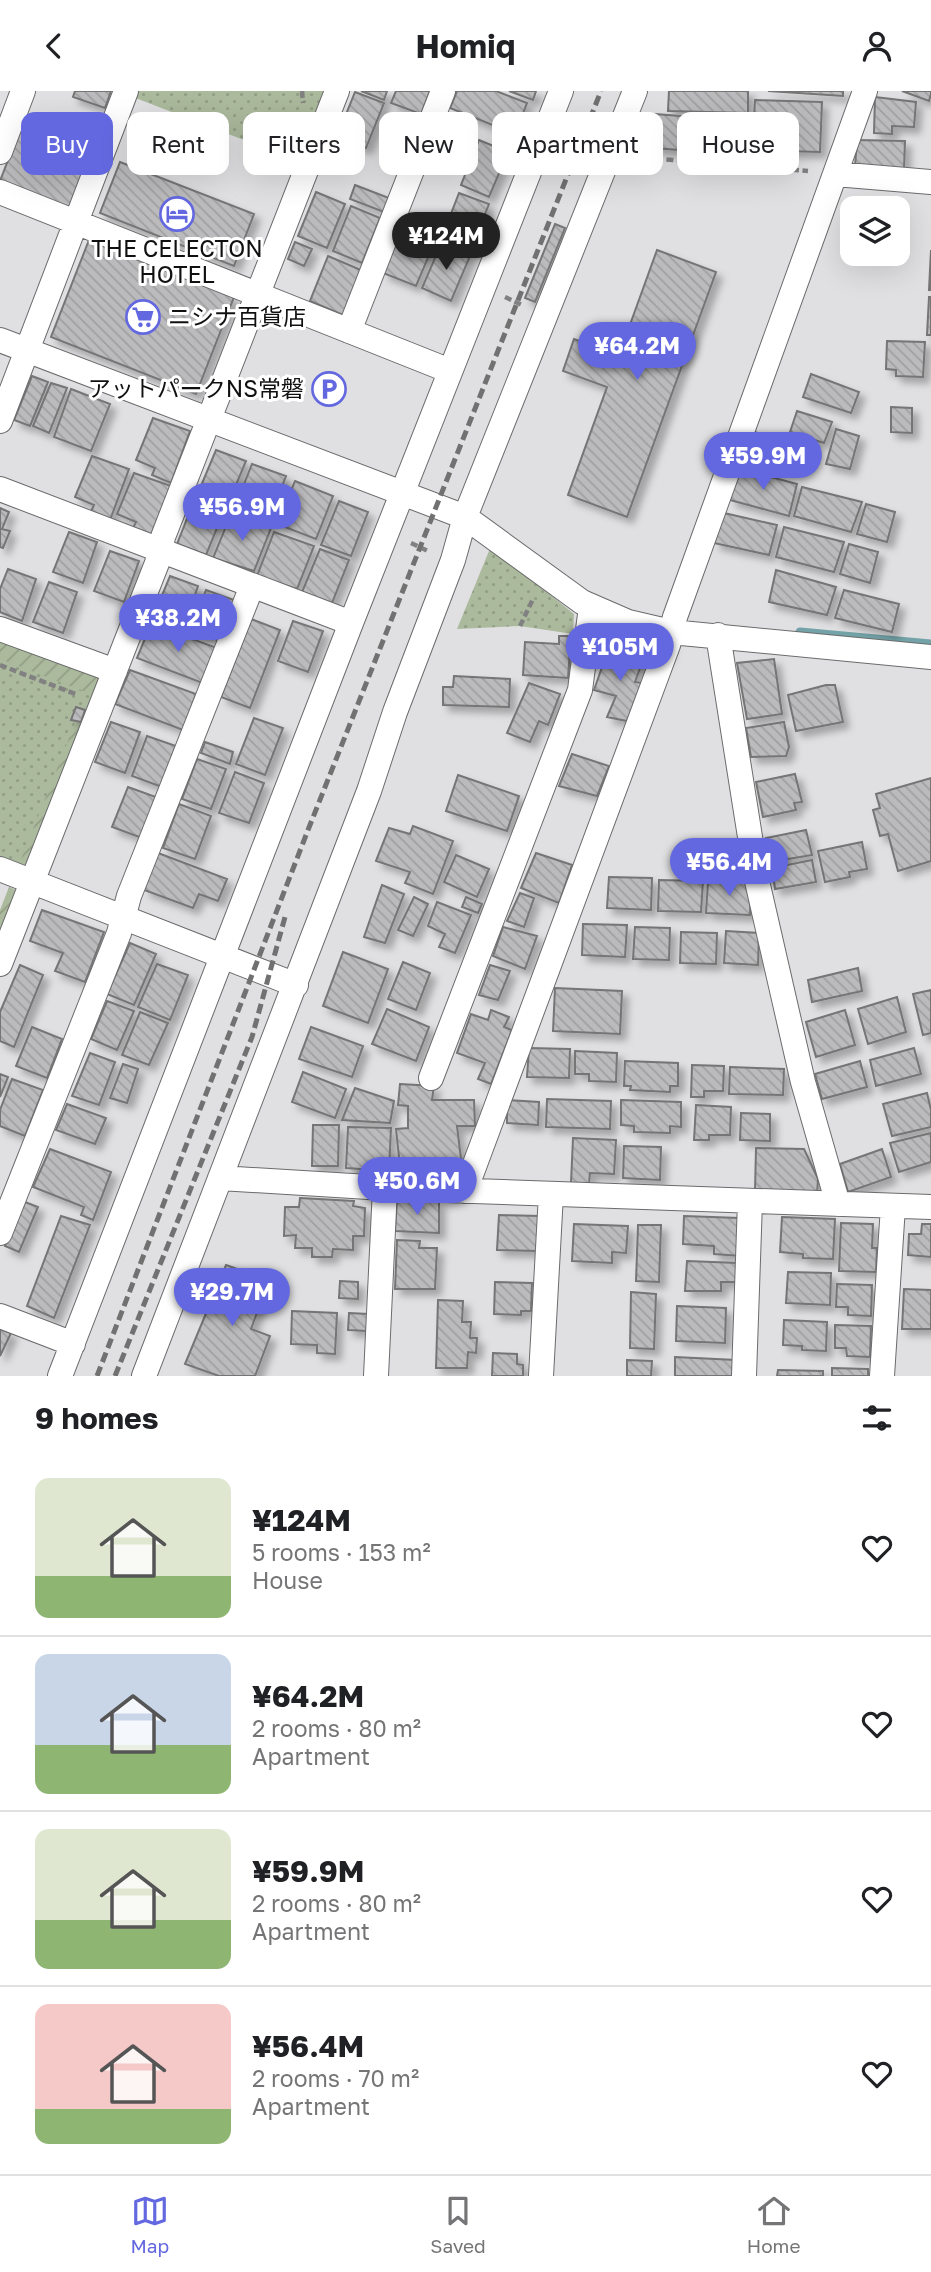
<!DOCTYPE html>
<meta charset="utf-8">
<style>
body{margin:0;font-family:"Golos Text","Noto Sans JP",sans-serif;background:#f2f2f2;color:#202124;height:100vh;display:flex;flex-direction:column;font-size:26px;white-space:nowrap}
*{box-sizing:border-box;margin:0}
p{font-size:23px;color:#757577}
.icon{flex:none;width:38px;height:38px;fill:none;stroke:currentColor;stroke-width:2;stroke-linecap:round;stroke-linejoin:round}
.map{position:relative;height:1285px;overflow:hidden}
.panel{display:flex;flex-direction:column;background:#fff;flex:1}
.panel>*{flex:none}
.banner{position:absolute;left:21px;top:21px;width:889px;height:63px;display:flex;gap:14px}
.fabs{position:absolute;left:840px;top:105px;display:grid;gap:14px}
.fabs a{display:grid;place-items:center;width:70px;height:70px;border-radius:14px;background:#fff;box-shadow:0 7px 28px #0002;font-size:35px}
.price{position:absolute;translate:-50% -60px;padding:0 16px;border-radius:24px;background:#6368e0;color:#fff;font-size:23px;line-height:46px;filter:drop-shadow(0 2px 4px #0008)}
.price::after{content:'';position:absolute;left:50%;top:42px;width:21px;height:16px;margin-left:-10px;background:inherit;clip-path:polygon(0 0,100% 0,50% 100%)}
.price.current{background:#222;color:#fff}
ul{padding:0;list-style:none}
li{display:flex;align-items:center;gap:21px;height:175px;padding:0 35px}
li+li{border-top:2px solid #e0e0e0}
li span{display:grid;place-items:center;flex:none;width:196px;height:140px;border-radius:14px;color:#555}
li>.icon{margin-inline-start:auto}
span .icon{width:84px;height:84px;fill:#fffc;stroke-width:1}
li b{font-size:30px}
h2{display:flex;justify-content:space-between;align-items:center;height:84px;padding:0 35px;font-size:30px}
.pill{padding:0 24px;border-radius:14px;background:#fff;box-shadow:0 7px 28px #0002;font-size:24px;line-height:63px}
.pill.current{background:#6368e0;color:#fff}
header{display:flex;justify-content:space-between;align-items:center;height:91px;padding:0 35px;background:#fff;font-size:32px;font-weight:700}
.menu{display:flex;justify-content:space-around;align-items:center;height:98px;border-top:2px solid #e0e0e0;background:#fff;font-size:19px;color:#757577}
.menu a{display:grid;justify-items:center;gap:4px}
.menu .current{color:#6368e0}
.map>svg:first-child{display:block}
.park{fill:url(#park-dots)}
.garden{fill:url(#garden-furrows)}
.lines{fill:none;stroke-linecap:round;stroke-linejoin:round}
.stream{stroke:#73a3a8;stroke-width:9}
.building{fill:url(#building-back-hatch);stroke:#757576;stroke-width:2;filter:url(#shadow)}
.minor-casing{stroke:#6a6b6c;stroke-width:26}
.path{stroke:#818182;stroke-width:4.5;stroke-dasharray:7 3.5;stroke-linecap:butt}
.minor{stroke:#fff;stroke-width:24}
.rail{stroke:#717171;stroke-width:5;stroke-dasharray:10 5;stroke-linecap:butt}
.labels{text-anchor:middle;stroke-width:6;stroke-linejoin:round;paint-order:stroke}
.poi-label{font-size:23px;fill:#101010;stroke:#fff}
</style>
<header><svg class="icon" aria-label="back" viewBox="0 0 24 24"><path d="M15 5l-7 7 7 7"/></svg>Homiq<svg class="icon" aria-label="person" viewBox="0 0 24 24"><circle cx="12" cy="8" r="4"/><path d="M4 21q1-7 8-7t8 7"/></svg></header>
<div class="map">
<svg width="931" height="1285" viewBox="0 0 931 1285">
<defs>
<pattern id="park-dots" width="8" height="8" patternUnits="userSpaceOnUse" patternTransform="scale(1.75)"><rect width="8" height="8" fill="#abb99c"/><path d="M2 2h.1M6 6h.1" fill="none" stroke="#929e85" stroke-width="1.8" stroke-linecap="round"/></pattern>
<pattern id="garden-furrows" width="10" height="10" patternUnits="userSpaceOnUse" patternTransform="scale(1.75)"><rect width="10" height="10" fill="#abb99c"/><path d="M-1 1l2-2M0 10L10 0M9 11l2-2" fill="none" stroke="#929e85"/></pattern>
<pattern id="building-back-hatch" width="6" height="6" patternUnits="userSpaceOnUse" patternTransform="scale(1.75)"><rect width="6" height="6" fill="#bbbbbd"/><path d="M-1 5l2 2M0 0l6 6M5-1l2 2" fill="none" stroke="#a0a0a1"/></pattern>
<filter id="shadow"><feDropShadow dx="6" dy="6" stdDeviation="3.5" flood-color="#0004"/></filter>
</defs>
<rect width="100%" height="100%" fill="#e0e0e2"/>
<!-- park -->
<path class="park" d="M136,0H327L300,71L133,6Z
M489,460H496L574,523L573,543L520,535L457,538Z
M0,545L102,585L27,775L0,765Z"/>
<!-- garden -->
<path class="garden" d="M0,545L102,585L94,604L0,568Z
M75,632L82,635L27,775L20,771Z
M9,796L16,799L0,840V819Z"/>
<g class="lines">
<!-- stream -->
<path class="stream" d="M800,541L931,553"/>
</g>
<!-- building -->
<path class="building" d="M75,0H111L105,17L73,6Z
M361,0H387L384,9Z
M396,0H430L421,23L391,12Z
M457,0H496L527,12L515,43L450,17Z
M509,0H536L533,9Z
M669,0H748V22L668,20Z
M768,0H843V5Z
M902,0H931V3L929,10Z
M355,1L384,12L366,57L337,46Z
M875,6L916,11L914,36L892,35V43L874,42Z
M755,9L822,11L820,61L752,59Z
M26,23L96,50L69,117L0,90Z
M655,23L743,30V64L654,57Z
M479,49L508,61L489,106L461,94Z
M857,49L905,50L904,78L855,76Z
M120,71L254,123L234,175L100,122Z
M355,94L389,107L384,121L350,108Z
M316,101L345,113L327,157L298,145Z
M459,102L489,113L471,158L442,146Z
M351,115L380,127L362,172L333,160Z
M555,133L565,137L535,211L525,207Z
M401,137L435,150L416,195L383,182Z
M89,149L234,206L196,303L51,246Z
M295,151L312,158L304,175L288,168Z
M441,153L470,165L451,210L422,197Z
M657,159L716,181L627,426L568,404L607,296L563,280L574,248L619,264Z
M931,159V199H929Z
M328,165L361,179L343,224L310,210Z
M929,206H931V244H927Z
M887,250L925,251L923,286L896,285V279L886,278Z
M811,283L859,301L851,322L803,306Z
M32,285L48,291L30,335L14,329Z
M51,292L67,297L49,342L33,335Z
M71,298L110,313L91,360L54,346Z
M891,316L912,317V342L891,341Z
M797,320L832,331L824,352L790,341Z
M153,327L190,340L171,392L152,384L155,377L136,369Z
M836,338L859,345L850,378L826,373Z
M755,341L785,352L779,370L748,360Z
M216,359L246,370L228,413L198,402Z
M92,365L129,378L110,429L90,422L94,414L75,406Z
M252,373L286,385L269,429L235,416Z
M737,377L797,393L789,425L730,409Z
M134,382L171,395L152,446L132,439L136,431L117,423Z
M295,390L333,405L316,448L277,433Z
M802,396L862,411L851,441L794,425Z
M194,410L224,420L206,464L177,453Z
M339,410L368,421L351,465L321,454Z
M866,413L895,421L887,451L857,443Z
M0,417L9,421L2,438L10,440L3,457L0,456Z
M724,422L777,434L769,464L714,452Z
M231,423L271,437L254,480L213,467Z
M784,436L844,451L834,481L776,466Z
M69,441L97,451L83,492L53,481Z
M274,441L314,455L297,498L257,485Z
M849,453L878,461L870,492L840,483Z
M320,458L349,469L332,512L302,501Z
M110,460L139,470L124,511L94,500Z
M8,478L36,488L22,530L0,521V498Z
M776,479L836,496L827,524L769,511Z
M170,485L198,495L184,536L154,524Z
M49,491L77,501L63,542L33,531Z
M206,499L234,509L220,550L190,539Z
M844,499L899,513L892,541L835,527Z
M251,528L280,539L250,617L221,606Z
M293,530L323,540L308,581L278,570Z
M151,533L217,557L205,593L137,567Z
M559,545H571L568,587L523,584L525,551L559,553Z
M608,559L643,569L635,591L642,592L627,630L607,626L616,605L594,599Z
M774,568L782,623L747,628L737,572Z
M130,579L196,603L183,639L115,613Z
M454,585L510,588L509,616L443,614V596H453Z
M529,592L560,603L548,634L539,630L530,651L507,642Z
M826,594H835L843,631L796,640L788,604Z
M76,616L85,619L81,631L71,629Z
M254,627L283,637L265,684L236,673Z
M111,631L140,641L125,682L95,671Z
M784,631L789,656L786,665L751,666L746,637Z
M147,645L176,655L162,696L132,685Z
M205,651L233,661L230,673L201,662Z
M572,663L609,675L597,705L559,695Z
M197,668L226,678L211,718L182,708Z
M235,681L264,692L249,732L219,722Z
M795,683L802,711L794,712L796,719L763,726L756,691Z
M458,684L519,705L507,740L446,720Z
M931,687V770L898,780L888,743L880,745L873,719L880,717L876,703Z
M128,696L156,706L142,747L112,736Z
M179,713L211,725L195,768L163,757Z
M413,735L453,750L433,803L405,792L410,781L376,770L389,737L410,743Z
M806,739L812,764L770,771L766,747Z
M862,751L867,778L849,781L850,786L825,791L818,760Z
M158,762L227,788L218,810L199,803L193,817L144,799Z
M536,762L572,774L559,812L521,797Z
M456,764L489,778L477,806L444,791Z
M812,769L816,791L775,798L772,777Z
M609,786L652,787L651,819L607,817Z
M659,789L703,790L701,821L658,820Z
M708,791L751,792L750,824L706,822Z
M382,794L404,803L385,852L364,846Z
M520,802L534,807L524,836L507,830Z
M414,806L428,813L413,845L398,839Z
M466,806L482,813L478,822L462,816Z
M437,811L471,824L455,862L439,856L445,843L428,835Z
M42,819L104,841L85,891L55,880L63,862L30,850Z
M583,833L627,834L625,866L582,864Z
M503,836L537,845L525,878L493,865Z
M635,836L670,837L669,869L633,868Z
M726,840L759,842L758,874L724,872Z
M681,841L717,842L716,873L680,872Z
M130,852L156,863L134,914L107,903Z
M343,861L388,878L368,932L323,915Z
M403,871L430,882L416,919L388,908Z
M157,873L188,884L170,929L138,916Z
M20,874L43,884L14,956L0,950V921Z
M490,874L510,880L498,909L479,904Z
M858,877L862,900L812,911L808,889Z
M555,897L622,900L620,943L553,940Z
M931,899V942L923,944L913,903Z
M897,906L906,941L868,953L858,918Z
M107,910L134,920L117,959L91,948Z
M387,918L429,936L416,970L372,953Z
M491,919L509,926L504,936L512,939L491,993L478,988L485,972L457,962L471,923L488,929Z
M845,919L855,954L816,966L806,931Z
M140,921L168,932L149,974L122,964Z
M32,936L62,948L47,987L16,975Z
M311,936L363,955L352,986L299,968Z
M529,957L570,958L569,987L527,986Z
M914,957L921,983L876,995L870,969Z
M575,960L617,962L616,991L589,990V983H575Z
M90,962L115,971L99,1014L72,1005Z
M625,970L678,972V995H670V1001L630,999L631,995H624Z
M860,970L867,996L822,1008L815,983Z
M123,973L138,978L127,1012L110,1007Z
M692,974L724,975L723,1000H704V1006H691Z
M730,976L784,978L783,1004L729,1003Z
M303,981L346,998L335,1027L292,1011Z
M0,983L8,986L0,1006Z
M12,988L43,999L25,1045L0,1035V1019Z
M400,993L434,995L432,1009H474L475,1035H457L461,1068L400,1076L396,1038L408,1037V1015L398,1014Z
M355,997L394,1010L390,1032L342,1029Z
M927,1002L931,1019V1036L892,1045L883,1013Z
M547,1008L611,1010L610,1038L546,1036Z
M507,1009L539,1011L538,1034L507,1032Z
M621,1009L681,1011V1036L670,1035V1042L634,1041V1035L621,1034Z
M67,1013L106,1027L95,1053L56,1039Z
M696,1014L731,1016L730,1044H709V1049H694Z
M741,1022L770,1023V1050L740,1049Z
M313,1034H339L338,1075H312Z
M348,1036L391,1037L389,1080L346,1077Z
M931,1042V1071L899,1081L890,1052Z
M573,1047L616,1049L614,1083L590,1082L589,1092H571Z
M624,1055L661,1056L660,1089L623,1087Z
M756,1057L804,1058L818,1088L817,1103L755,1100Z
M50,1058L111,1081L93,1129L81,1124L84,1116L33,1096Z
M882,1058L891,1086L848,1101L840,1073Z
M300,1107L354,1110L353,1115L365,1117L364,1145H353V1159L333,1158L332,1166H312V1157H295L296,1144L284,1145L285,1116H299Z
M397,1109L439,1111V1142L395,1140Z
M25,1111L38,1116L19,1161L5,1155Z
M499,1124L540,1125L538,1160L497,1159Z
M61,1125L90,1134L54,1227L27,1215Z
M684,1125L739,1127L741,1165L714,1163V1155L683,1153Z
M782,1126L835,1128L833,1168L803,1167V1163L780,1161Z
M841,1132L873,1133L872,1157H877L876,1181L839,1180Z
M574,1133L628,1135L626,1162L612,1161V1172L572,1170Z
M922,1133H931V1166L908,1164L909,1143H921Z
M638,1134H661L659,1191L636,1190Z
M397,1149L420,1150L419,1157H437L435,1198H395Z
M687,1170L738,1172V1191H721V1200H685Z
M226,1174L269,1189L251,1238L270,1245L255,1285H219L185,1273Z
M788,1181L831,1182L830,1214L786,1212Z
M340,1190L358,1191V1208L339,1207Z
M495,1191L532,1192L531,1220H521V1224L494,1223Z
M837,1193L872,1194L871,1225L848,1224V1216H836Z
M904,1198L931,1199V1238H902Z
M631,1201L656,1203L654,1258L630,1257Z
M438,1209L463,1210L462,1231H471L470,1247H477L476,1262L468,1261L467,1277H436Z
M677,1215L726,1217L725,1252L676,1250Z
M292,1220L337,1222L335,1263L317,1262V1254L291,1253Z
M349,1222L368,1223L367,1240L348,1239Z
M784,1229L827,1231L826,1260L802,1259V1255L783,1254Z
M835,1234L871,1235L870,1266L847,1265L846,1257H835Z
M0,1238L11,1242L0,1265Z
M493,1262L517,1263V1273L523,1274V1285H492Z
M675,1266L736,1269V1285H675Z
M627,1269L652,1270L651,1285H627Z
M832,1277L868,1278V1285H832Z
M778,1279L823,1280V1285H777Z"/>
<g class="lines">
<!-- minor casing -->
<g class="minor-casing">
<path id="minor" d="M0,61L23,0
M835,83L931,91
M0,101L450,280
M349,240L443,0
M0,249L465,426L582,511L628,531L671,541L931,566
M0,330L126,0
M0,398L351,532
M0,538L115,580
M718,544L757,790L803,991L838,1113
M0,778L296,894
M0,873L157,472L163,446L337,0
M431,987L580,599L591,516
M220,1087L385,1097L931,1116
M465,1100L668,554L675,526L865,0
M0,1142L119,842L129,805L252,495
M0,1225L73,1253
M60,1285L351,532L561,0
M144,1285L369,700L395,621L453,469L465,426L635,0
M376,1285L385,1097
M541,1285L551,1103
M744,1285L750,1110
M882,1285L893,1115"/>
</g>
<!-- path -->
<path class="path" d="M302,0L303,12
M635,66L808,80
M505,206L522,214
M411,452L428,460
M520,535L533,508
M0,574L78,604"/>
<!-- minor -->
<use href="#minor" class="minor"/>
<!-- rail -->
<path class="rail" d="M97,1285L308,739L601,0
M115,1285L252,946L285,826"/>
</g>
<!-- icons -->
<defs>
<g id="hotel-ring" transform="scale(1.75)"><circle r="9.5" fill="#fff" stroke="#6368e0" stroke-width="1.5"/><path d="M-6-4.5h1.5V1H6V5H4.5V3h-9V5H-6ZM-4 0a1.8 1.8 0 1 1 3.6 0ZM.5 0V-2.5h3Q6-2.5 6 0Z" fill="#6368e0"/></g>
<g id="supermarket-ring" transform="scale(1.75)"><circle r="9.5" fill="#fff" stroke="#6368e0" stroke-width="1.5"/><path d="M-6-5.5h2.5l.6 2H6L4.5 2H-2.5L-4.4-4H-6ZM-1.5 3.2a1.3 1.3 0 1 0 .1 0ZM3 3.2a1.3 1.3 0 1 0 .1 0Z" fill="#6368e0"/></g>
<g id="parking-ring" transform="scale(1.75)"><circle r="9.5" fill="#fff" stroke="#6368e0" stroke-width="1.5"/><path d="M-3.5-5.5H1a3.5 3.5 0 0 1 0 7H-1V5.5H-3.5ZM-1-3.4V-.6H.8a1.4 1.4 0 0 0 0-2.8Z" fill="#6368e0"/></g>
</defs>
<g fill-rule="evenodd">
<use href="#hotel-ring" x="177" y="123"/>
<use href="#supermarket-ring" x="143" y="226"/>
<use href="#parking-ring" x="329" y="298"/>
</g>
<g class="labels">
<!-- poi labels -->
<g class="poi-label">
<text x="177" y="166">THE CELECTON<tspan x="177" dy="26">HOTEL</tspan></text>
<text x="168" y="234" text-anchor="start">ニシナ百貨店</text>
<text x="304" y="306" text-anchor="end">アットパークNS常磐</text>
</g>
</g>
</svg>
<div class="fabs">
<a><svg class="icon" aria-label="layers" viewBox="0 0 24 24"><path d="M12 4l9 5-9 5-9-5zM3 14l9 5 9-5"/></svg></a>
</div>
<b class="price current" style="left:446px;top:181px">¥124M</b>
<b class="price" style="left:637px;top:291px">¥64.2M</b>
<b class="price" style="left:763px;top:401px">¥59.9M</b>
<b class="price" style="left:242px;top:452px">¥56.9M</b>
<b class="price" style="left:178px;top:563px">¥38.2M</b>
<b class="price" style="left:620px;top:592px">¥105M</b>
<b class="price" style="left:729px;top:807px">¥56.4M</b>
<b class="price" style="left:417px;top:1126px">¥50.6M</b>
<b class="price" style="left:232px;top:1237px">¥29.7M</b>
<div class="banner">
<a class="pill current">Buy</a>
<a class="pill">Rent</a>
<a class="pill">Filters</a>
<a class="pill">New</a>
<a class="pill">Apartment</a>
<a class="pill">House</a>
</div>
</div>
<section class="panel">
<h2>9 homes<svg class="icon" aria-label="filters" viewBox="0 0 24 24"><path d="M4 7h16M4 17h16"/><circle cx="9" cy="7" r="2"/><circle cx="15" cy="17" r="2"/></svg></h2>
<ul>
<li><span style="background:linear-gradient(#dfe7d0 70%,#8fb573 0)"><svg class="icon" aria-label="home" viewBox="0 0 24 24"><path d="M3 11l9-7 9 7M6 9v11h12V9"/></svg></span><div><b>¥124M</b><p>5 rooms · 153 m²</p><p>House</p></div><svg class="icon" aria-label="heart" viewBox="0 0 24 24"><path d="M12 20l-8-8c-3-5 5-10 8-4 3-6 11-1 8 4z"/></svg></li>
<li><span style="background:linear-gradient(#c9d6e8 65%,#8fb573 0)"><svg class="icon" aria-label="home" viewBox="0 0 24 24"><path d="M3 11l9-7 9 7M6 9v11h12V9"/></svg></span><div><b>¥64.2M</b><p>2 rooms · 80 m²</p><p>Apartment</p></div><svg class="icon" aria-label="heart" viewBox="0 0 24 24"><path d="M12 20l-8-8c-3-5 5-10 8-4 3-6 11-1 8 4z"/></svg></li>
<li><span style="background:linear-gradient(#dfe7d0 65%,#8fb573 0)"><svg class="icon" aria-label="home" viewBox="0 0 24 24"><path d="M3 11l9-7 9 7M6 9v11h12V9"/></svg></span><div><b>¥59.9M</b><p>2 rooms · 80 m²</p><p>Apartment</p></div><svg class="icon" aria-label="heart" viewBox="0 0 24 24"><path d="M12 20l-8-8c-3-5 5-10 8-4 3-6 11-1 8 4z"/></svg></li>
<li><span style="background:linear-gradient(#f6c9c9 75%,#8fb573 0)"><svg class="icon" aria-label="home" viewBox="0 0 24 24"><path d="M3 11l9-7 9 7M6 9v11h12V9"/></svg></span><div><b>¥56.4M</b><p>2 rooms · 70 m²</p><p>Apartment</p></div><svg class="icon" aria-label="heart" viewBox="0 0 24 24"><path d="M12 20l-8-8c-3-5 5-10 8-4 3-6 11-1 8 4z"/></svg></li>
</ul>
</section>
<nav class="menu">
<a class="current"><svg class="icon" aria-label="map" viewBox="0 0 24 24"><path d="M3 6l6-2 6 2 6-2v14l-6 2-6-2-6 2zM9 4v14M15 6v14"/></svg>Map</a>
<a><svg class="icon" aria-label="saved" viewBox="0 0 24 24"><path d="M7 4h10v16l-5-4-5 4z"/></svg>Saved</a>
<a><svg class="icon" aria-label="home" viewBox="0 0 24 24"><path d="M3 11l9-7 9 7M6 9v11h12V9"/></svg>Home</a>
</nav>
